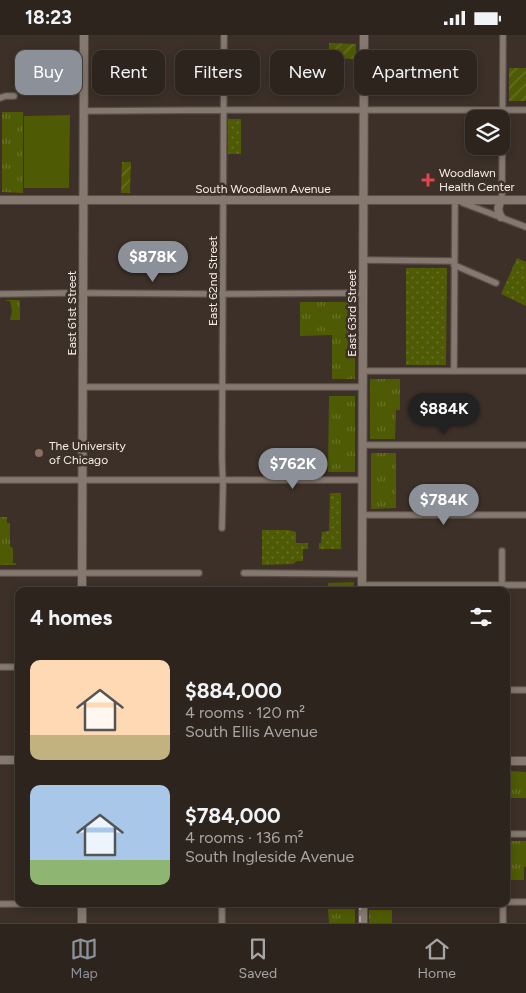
<!DOCTYPE html>
<meta charset="utf-8">
<style>
body{margin:0;font-family:Figtree,sans-serif;background:#39302b;color:#f1f3f6;height:100vh;display:flex;flex-direction:column;font-size:19px;white-space:nowrap}
*{box-sizing:border-box;margin:0}
p{font-size:16px;color:#a7a4a4}
.icon{flex:none;width:28px;height:28px;fill:none;stroke:currentColor;stroke-width:2;stroke-linecap:round;stroke-linejoin:round}
.map{position:relative;flex:1;overflow:hidden}
.drawer{position:absolute;left:15px;top:552px;width:495px;height:320px;display:flex;flex-direction:column;background:#2d241e;border-radius:10px;box-shadow:0 2px 8px #0003,0 0 0 1px #48413c}
.drawer>*{flex:none}
.hud{position:absolute;left:15px;top:15px;width:496px;height:45px;display:flex;gap:10px}
.buttons{position:absolute;left:465px;top:75px;display:grid;gap:10px}
.buttons a{display:grid;place-items:center;width:45px;height:45px;border-radius:10px;background:#2d241e;box-shadow:0 2px 8px #0003,0 0 0 1px #48413c;font-size:25px}
.price{position:absolute;translate:-50% -42px;padding:0 11px;border-radius:18px;background:#8c9099;color:#fff;font-size:16px;line-height:32px;filter:drop-shadow(0 1px 2px #0008)}
.price::after{content:'';position:absolute;left:50%;top:30px;width:15px;height:11px;margin-left:-8px;background:inherit;clip-path:polygon(0 0,100% 0,50% 100%)}
.price.current{background:#222;color:#fff}
ul{padding:0;list-style:none}
li{display:flex;align-items:center;gap:15px;height:125px;padding:0 15px}
li span{display:grid;place-items:center;flex:none;width:140px;height:100px;border-radius:10px;color:#555}
li>.icon{margin-inline-start:auto}
span .icon{width:60px;height:60px;fill:#fffc;stroke-width:1}
li b{font-size:21px}
h2{display:flex;justify-content:space-between;align-items:center;height:60px;padding:0 15px;font-size:21px}
.pill{padding:0 18px;border-radius:10px;background:#2d241e;box-shadow:0 2px 8px #0003,0 0 0 1px #48413c;font-size:18px;line-height:45px}
.pill.current{background:#8c9099;color:#fff}
.status{display:flex;justify-content:space-between;align-items:center;height:35px;padding:0 25px;background:#2d241e;direction:ltr}
.status svg{height:14px;fill:currentColor}
.menu{display:flex;justify-content:space-around;align-items:center;height:70px;border-top:1px solid #48413c;background:#2d241e;font-size:14px;color:#a7a4a4}
.menu a{display:grid;justify-items:center;gap:2px}
.menu .current{color:#8c9099}
.map>svg:first-child{display:block}
.grass{fill:url(#grass-tufts)}
.park{fill:url(#park-dots)}
.garden{fill:url(#garden-furrows)}
.pitch{fill:#4f5a04}
.lines{fill:none;stroke-linecap:round;stroke-linejoin:round}
.street-casing{stroke:#594f48;stroke-width:8}
.secondary-casing{stroke:#594f48;stroke-width:10}
.street{stroke:#85786e;stroke-width:5.5}
.secondary{stroke:#85786e;stroke-width:8}
.rail{stroke:#d3cbc4;stroke-width:1;stroke-dasharray:6 6;stroke-linecap:butt}
.health-dot{fill:#e0444e;stroke:#3c3028;stroke-width:2}
.education-dot{fill:#8d6e63;stroke:#3c3028;stroke-width:2}
.labels{text-anchor:middle;stroke-width:5;stroke-linejoin:round;paint-order:stroke}
.poi-label{font-size:12px;fill:#f5ede7;stroke:#3c3028;text-anchor:start}
.street-label{font-size:12px;fill:#f5ede7;stroke:#3c3028}
</style>
<div class="status"><b>18:23</b><svg viewBox="0 0 49 12"><path d="M0 12V9h3v3zM5 12V6h3v6zM10 12V3h3v9zM15 12V0h3v12zM26 1h20v11H26zM47 4h2v5h-2z"/></svg></div>
<div class="map">
<svg width="526" height="888" viewBox="0 0 526 888">
<defs>
<pattern id="grass-tufts" width="24" height="20" patternUnits="userSpaceOnUse" patternTransform="scale(1.25)"><rect width="24" height="20" fill="#4f5a04"/><path d="M3 7l-1-3M5 7V3M7 7l1-3M15 17l-1-3M17 17v-4M19 17l1-3" fill="none" stroke="#697229"/></pattern>
<pattern id="park-dots" width="8" height="8" patternUnits="userSpaceOnUse" patternTransform="scale(1.25)"><rect width="8" height="8" fill="#4f5a04"/><path d="M2 2h.1M6 6h.1" fill="none" stroke="#697229" stroke-width="1.8" stroke-linecap="round"/></pattern>
<pattern id="garden-furrows" width="10" height="10" patternUnits="userSpaceOnUse" patternTransform="scale(1.25)"><rect width="10" height="10" fill="#4f5a04"/><path d="M-1 1l2-2M0 10L10 0M9 11l2-2" fill="none" stroke="#697229"/></pattern>
</defs>
<rect width="100%" height="100%" fill="#3c3028"/>
<!-- grass -->
<path class="grass" d="M2,77H23V158L2,157Z
M6,265H19L20,266V285H10L12,276L10,266H6Z
M300,267H355V344H332V300L300,301Z
M370,344H400V375H396L395,404H370Z
M329,361H355V437H328Z
M371,418H396V473L371,474Z
M0,482H7V488H10V511L13,513V528H16V530H0Z
M354,547L353,556H328V548Z
M509,736L526,737V763H509Z
M509,806H526V832H524V845H509Z
M328,874H355V888H329Z
M369,875H392V888H369Z"/>
<!-- park -->
<path class="park" d="M228,84H241V119H228Z
M517,223L526,227V271L501,259Z
M406,233H447L446,330H406Z
M330,458H341V514H319V508H321L322,497L329,496Z
M262,495H289L296,497V508H308V514H303V526H297L293,529L262,530Z"/>
<!-- garden -->
<path class="garden" d="M329,8L356,9V24L329,23Z
M509,33H526V66H509Z
M122,127H131L130,158H121Z"/>
<!-- pitch -->
<path class="pitch" d="M70,80L69,153H24V81Z"/>
<g class="lines">
<!-- street casing -->
<g class="street-casing">
<path id="street" d="M0,63L6,61H14
M83,76L223,75H526
M459,165L463,168L526,192
M501,165L502,159L503,0
M363,225L454,226
M454,230L496,248
M83,258L223,259L363,258
M0,259L68,258
M363,336H526
M454,336L455,165
M83,352H363
M363,410H526
M0,445H363
M363,480H526
M222,493L223,451L222,424L224,0
M502,516V556
M0,538H199
M244,538L362,539
M362,550H526
M0,632H19
M506,655H526
M506,799H526
M506,867H526
M0,869H79
M222,869V888
M503,869V888"/>
</g>
<!-- secondary casing -->
<g class="secondary-casing">
<path id="secondary" d="M0,165H526
M501,165C498,172 497,176 501,182
M82,556L84,0
M362,556L364,0
M0,725H19
M506,726H526
M82,869V888
M363,869V888"/>
</g>
<!-- street -->
<use href="#street" class="street"/>
<!-- secondary -->
<use href="#secondary" class="secondary"/>
<!-- rail -->
<path class="rail" d="M360,869V888"/>
</g>
<!-- markers -->
<path class="health-dot" d="M425.5 137.5h5v5h5v5h-5v5h-5v-5h-5v-5h5z"/>
<circle class="education-dot" cx="39" cy="418" r="5"/>
<g class="labels">
<!-- poi labels -->
<g class="poi-label">
<text x="439" y="142">Woodlawn<tspan x="439" dy="14">Health Center</tspan></text>
<text x="49" y="415">The University<tspan x="49" dy="14">of Chicago</tspan></text>
</g>
<!-- street labels -->
<g class="street-label">
<text x="263" y="158">South Woodlawn Avenue</text>
<text transform="translate(213 246) rotate(-90)" y="4">East 62nd Street</text>
<text transform="translate(72 278) rotate(-90)" y="4">East 61st Street</text>
<text transform="translate(352 278) rotate(-90)" y="4">East 63rd Street</text>
</g>
</g>
</svg>
<div class="buttons">
<a><svg class="icon" aria-label="layers" viewBox="0 0 24 24"><path d="M12 4l9 5-9 5-9-5zM3 14l9 5 9-5"/></svg></a>
</div>
<b class="price" style="left:153px;top:248px">$878K</b>
<b class="price current" style="left:444px;top:400px">$884K</b>
<b class="price" style="left:293px;top:455px">$762K</b>
<b class="price" style="left:444px;top:491px">$784K</b>
<div class="hud">
<a class="pill current">Buy</a>
<a class="pill">Rent</a>
<a class="pill">Filters</a>
<a class="pill">New</a>
<a class="pill">Apartment</a>
</div>
<section class="drawer">
<h2>4 homes<svg class="icon" aria-label="filters" viewBox="0 0 24 24"><path d="M4 7h16M4 17h16"/><circle cx="9" cy="7" r="2"/><circle cx="15" cy="17" r="2"/></svg></h2>
<ul>
<li><span style="background:linear-gradient(#ffd9b3 75%,#c2b280 0)"><svg class="icon" aria-label="home" viewBox="0 0 24 24"><path d="M3 11l9-7 9 7M6 9v11h12V9"/></svg></span><div><b>$884,000</b><p>4 rooms · 120 m²</p><p>South Ellis Avenue</p></div></li>
<li><span style="background:linear-gradient(#a9c7e8 75%,#8fb573 0)"><svg class="icon" aria-label="home" viewBox="0 0 24 24"><path d="M3 11l9-7 9 7M6 9v11h12V9"/></svg></span><div><b>$784,000</b><p>4 rooms · 136 m²</p><p>South Ingleside Avenue</p></div></li>
</ul>
</section>
</div>
<nav class="menu">
<a class="current"><svg class="icon" aria-label="map" viewBox="0 0 24 24"><path d="M3 6l6-2 6 2 6-2v14l-6 2-6-2-6 2zM9 4v14M15 6v14"/></svg>Map</a>
<a><svg class="icon" aria-label="saved" viewBox="0 0 24 24"><path d="M7 4h10v16l-5-4-5 4z"/></svg>Saved</a>
<a><svg class="icon" aria-label="home" viewBox="0 0 24 24"><path d="M3 11l9-7 9 7M6 9v11h12V9"/></svg>Home</a>
</nav>
